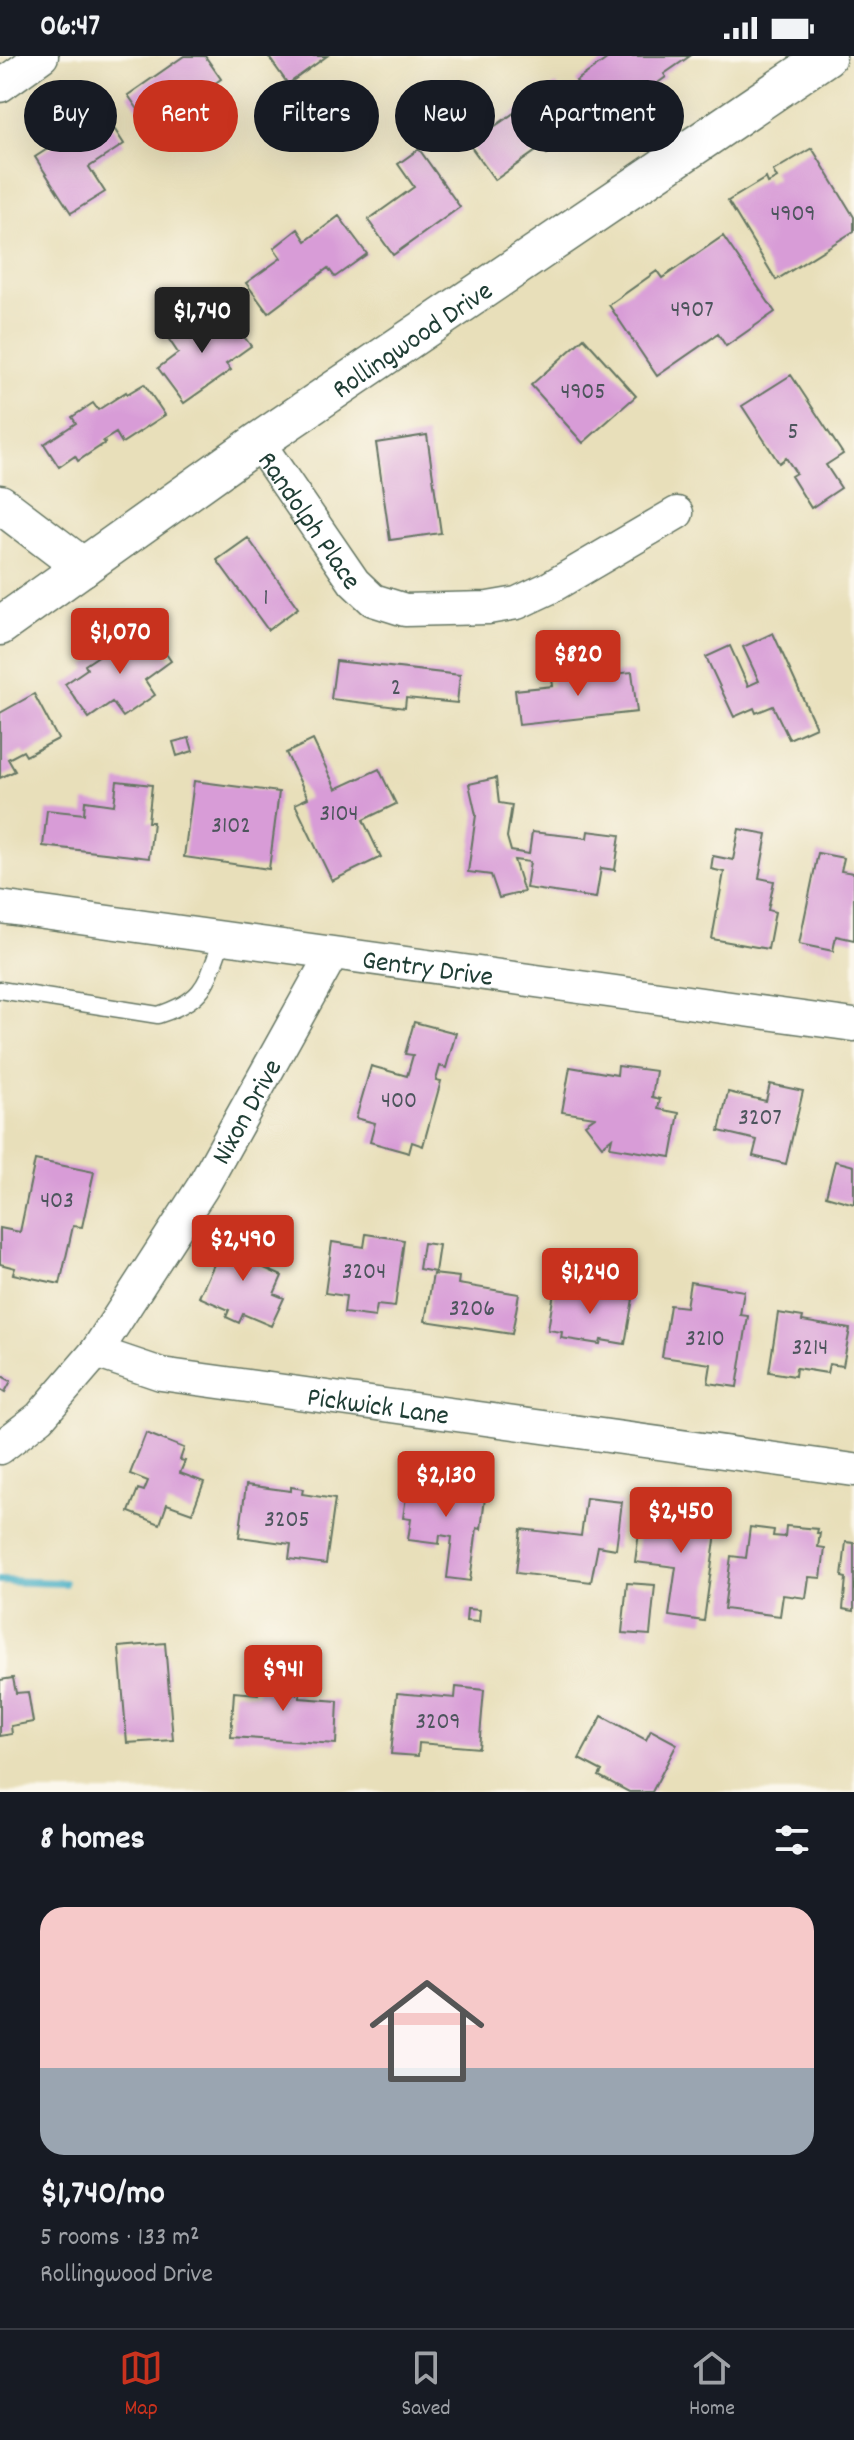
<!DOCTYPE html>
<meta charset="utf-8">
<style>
body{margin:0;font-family:Dekko,sans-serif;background:#242831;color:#f1f3f6;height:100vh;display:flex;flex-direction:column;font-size:30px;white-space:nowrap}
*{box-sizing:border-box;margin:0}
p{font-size:26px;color:#9ea1a6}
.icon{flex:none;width:44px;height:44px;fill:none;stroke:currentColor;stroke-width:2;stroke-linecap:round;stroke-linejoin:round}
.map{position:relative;height:1736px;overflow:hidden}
.details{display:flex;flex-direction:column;background:#171b24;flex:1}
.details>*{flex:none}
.hud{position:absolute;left:24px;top:24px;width:806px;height:72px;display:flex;gap:16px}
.price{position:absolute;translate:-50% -68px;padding:0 18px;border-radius:8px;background:#c8321e;color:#fff;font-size:26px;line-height:52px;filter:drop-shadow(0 2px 4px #0008)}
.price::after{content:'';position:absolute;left:50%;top:48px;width:24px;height:18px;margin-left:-12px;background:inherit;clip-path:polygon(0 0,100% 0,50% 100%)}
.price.current{background:#222;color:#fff}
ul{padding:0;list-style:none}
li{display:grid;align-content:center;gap:16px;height:424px;padding:0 40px}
li span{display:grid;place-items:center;height:248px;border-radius:24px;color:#555}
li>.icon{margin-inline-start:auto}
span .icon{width:144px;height:144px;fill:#fffc;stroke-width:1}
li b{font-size:34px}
h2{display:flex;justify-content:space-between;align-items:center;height:96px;padding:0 40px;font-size:34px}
.pill{padding:0 28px;border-radius:36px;background:#171b24;box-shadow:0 8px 32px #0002;font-size:28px;line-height:72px}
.pill.current{background:#c8321e;color:#fff}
.status{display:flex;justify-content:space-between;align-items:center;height:56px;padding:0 40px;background:#171b24;direction:ltr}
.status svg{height:22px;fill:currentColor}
.tab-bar{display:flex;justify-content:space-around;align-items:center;height:112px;border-top:2px solid #363941;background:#171b24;font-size:22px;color:#9ea1a6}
.tab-bar a{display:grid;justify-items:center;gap:4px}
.tab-bar .current{color:#c8321e}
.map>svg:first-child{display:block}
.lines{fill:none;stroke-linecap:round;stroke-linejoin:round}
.stream{stroke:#46afc5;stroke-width:8}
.building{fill:#d89cd7}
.service-casing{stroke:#657663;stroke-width:19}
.minor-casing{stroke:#657663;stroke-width:35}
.tertiary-casing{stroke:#657663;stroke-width:41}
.service{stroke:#fff;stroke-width:16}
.minor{stroke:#fff;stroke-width:32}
.tertiary{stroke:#fff;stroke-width:38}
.labels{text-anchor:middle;stroke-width:6;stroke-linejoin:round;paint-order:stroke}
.number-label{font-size:24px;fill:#4d555d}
.street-label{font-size:28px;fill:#1f3d34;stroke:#fbf7ec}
</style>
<div class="status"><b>06:47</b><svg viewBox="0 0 49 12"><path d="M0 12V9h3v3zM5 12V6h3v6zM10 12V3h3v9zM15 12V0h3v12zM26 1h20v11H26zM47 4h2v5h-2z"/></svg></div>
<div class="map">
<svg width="854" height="1736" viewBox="0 0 854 1736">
<rect width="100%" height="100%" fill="#fbf7ec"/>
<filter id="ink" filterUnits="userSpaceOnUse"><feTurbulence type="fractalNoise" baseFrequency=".0125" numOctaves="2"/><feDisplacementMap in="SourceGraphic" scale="16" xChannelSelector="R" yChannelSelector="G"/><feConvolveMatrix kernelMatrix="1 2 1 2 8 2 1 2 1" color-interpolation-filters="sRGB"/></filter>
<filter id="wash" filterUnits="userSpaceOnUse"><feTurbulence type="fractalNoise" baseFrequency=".006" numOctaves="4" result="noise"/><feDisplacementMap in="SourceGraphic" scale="32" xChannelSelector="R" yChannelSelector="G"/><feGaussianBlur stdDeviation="1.8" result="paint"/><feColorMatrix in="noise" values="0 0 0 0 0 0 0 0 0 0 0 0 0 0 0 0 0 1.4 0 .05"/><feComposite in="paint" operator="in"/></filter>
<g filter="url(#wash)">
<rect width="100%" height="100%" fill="#e8dfba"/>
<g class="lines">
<!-- stream -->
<path class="stream" d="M0,1525L64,1527"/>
</g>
<g id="blocks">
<!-- building -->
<path class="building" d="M184,0H205L221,23L151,72L128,39Z
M268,0H327L288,28Z
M611,0H690L664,18L666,21L625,50L621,43L599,58L576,25Z
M556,28L586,70L547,98L542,91L495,124L469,88Z
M104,57L124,88L89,111L105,136L71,157L35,101Z
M812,92L854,161V175L776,224L728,145L766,122L768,127L777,122L773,115Z
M419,93L460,151L393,199L368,164L414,131L398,108Z
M339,160L367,198L335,221L328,212L268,257L246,227L281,202L274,192L298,173L306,185Z
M723,180L775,256L726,290L718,278L657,320L609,249L657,215L662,222Z
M226,257L251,290L226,308L231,314L184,347L158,312L178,297L168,282L196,262L204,272Z
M584,282L636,340L583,387L531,329Z
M791,319L843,398L826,409L841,432L811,452L791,420L796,417L786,402L779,407L742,350Z
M144,328L165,359L122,387L116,377L103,385L105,387L78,405L75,400L59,411L44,388L76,367L72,361L93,347L98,354L126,336L127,338Z
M427,379L441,477L390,484L376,387Z
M248,482L298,552L268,574L217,504Z
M148,572L171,605L145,624L155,639L123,661L112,646L89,662L65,628L87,613L85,609L106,595L109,599Z
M773,577L816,671L789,683L773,650L756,657L754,652L734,661L706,601L730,590L748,630L759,625L743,591Z
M336,605L460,619L457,647L406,642L405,652L331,643Z
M602,610L603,619L632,616L637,656L519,669L515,634L553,630L552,623L577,620V617L583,616L582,612Z
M34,638L58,683L26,700L23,695L8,703L15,715L0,722V657Z
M189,682L193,695L177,700L173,686Z
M313,684L336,733L379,713L396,748L363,764L381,801L332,825L295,748L308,742L286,697Z
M496,722L499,747L512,749L507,781L511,795L529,798L532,776L587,782L588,775L620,779L615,814L601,812L596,842L526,832L530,806L514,804L524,836L499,842L491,819L468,816L476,759L469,728Z
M117,725L152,729L148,766H153L149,802L43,790L47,754L84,758L85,745L114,749Z
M194,725L279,736L269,813L184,801Z
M739,773L767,778L759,822L774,825L768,854L775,856L768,893L712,883L724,816L711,813L713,800L733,804Z
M818,797L844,802L841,815L854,817V884L836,880L833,895L799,888Z
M414,966L456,977L446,1012L440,1010L436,1024L441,1025L423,1090L412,1086L409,1097L370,1086L375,1067L356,1062L371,1010L407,1020L413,999L405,998Z
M618,1010L656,1015L652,1041L660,1043L658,1053L679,1057L671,1101L610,1091L612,1082L602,1090L585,1068L595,1061L562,1056L570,1011L617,1019Z
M770,1028L803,1035L786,1108L753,1100L757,1084L719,1075L728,1036L766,1045Z
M35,1104L94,1116L82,1171L73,1170L60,1228L13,1218L15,1212L0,1208V1172L20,1176Z
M835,1105L854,1110V1148L826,1140Z
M232,1176L263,1190L255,1208L282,1220L274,1238L284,1242L271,1270L243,1258L239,1267L226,1261L229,1254L199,1241L221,1193L223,1194Z
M366,1178L404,1184L395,1251L377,1249L375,1261L344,1257L346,1240L325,1237L332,1186L364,1191Z
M423,1187L439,1189L435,1216L419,1213Z
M433,1218L459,1221L458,1228L519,1238L512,1278L425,1265Z
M690,1226L744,1235L740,1259L748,1260L737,1331L708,1327L711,1308L662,1301L670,1249L686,1251Z
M555,1230L633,1243L625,1288L601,1284L600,1288L561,1282L562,1276L548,1274Z
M778,1257L803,1261L802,1265L850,1273L843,1310L829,1308L827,1317L796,1312L795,1320L769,1316Z
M0,1319L11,1325L5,1336L0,1333Z
M146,1377L184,1392L180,1404L185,1405L180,1417L204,1426L192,1457L167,1448L160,1468L129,1456L138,1433L144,1435L148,1425L130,1418Z
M417,1418L438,1421L437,1427L486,1434L481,1473L477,1472L470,1525L447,1522L452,1481L440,1479L439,1488L408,1484L411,1463L403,1462L408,1426L416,1427Z
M246,1429L291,1435V1431L303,1433L302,1438L335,1443L326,1508L289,1503L291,1488L239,1481Z
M586,1442L622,1446L616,1493L598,1490L591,1526L516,1517L521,1473L581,1480Z
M685,1451L707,1454L706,1460L718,1462L704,1565L669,1560L676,1511L635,1506L642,1454L685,1457Z
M786,1470L818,1473L817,1477H820L818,1491L825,1492L821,1522L809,1521L806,1542L783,1539L780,1560L724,1553L731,1500L746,1502L750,1471L774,1474L773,1480L785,1481Z
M846,1486L854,1487V1555L843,1553L846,1522L842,1521Z
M627,1527L655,1529L650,1579L622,1577Z
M467,1553L480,1554L479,1566L466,1565Z
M165,1587L173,1684L127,1687L119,1591Z
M259,1614L291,1616L289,1638H300V1642L338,1645L336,1688L231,1681L234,1636L258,1638Z
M13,1622L16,1637L28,1636L33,1666L11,1670L12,1678L0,1680V1624Z
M456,1631L484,1634L479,1692L419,1687L418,1700L391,1698L397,1637L455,1642Z
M602,1660L646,1684L651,1674L677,1688L652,1736H629L599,1720L602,1715L579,1703Z"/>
</g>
</g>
<g filter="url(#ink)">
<use href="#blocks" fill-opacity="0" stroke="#657663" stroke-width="2"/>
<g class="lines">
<!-- service casing -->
<g class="service-casing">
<path id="service" d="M0,934L158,959C207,943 206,927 223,882"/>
</g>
<!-- minor casing -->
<g class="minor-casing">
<g id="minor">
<path d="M0,30L42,0"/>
<path id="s1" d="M258,386L354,526L373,544L405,554L488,552L517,547L549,532L677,457"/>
<path id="s2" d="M0,851L854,969"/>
<path id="s3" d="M96,1296L161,1318L854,1414"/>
<path id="s4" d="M0,1392L40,1361L96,1296L202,1132L332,898"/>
</g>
</g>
<!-- tertiary casing -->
<g class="tertiary-casing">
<g id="tertiary">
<path d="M0,448L83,511"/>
<path id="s5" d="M0,570L258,386L827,0"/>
</g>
</g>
<!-- service -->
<use href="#service" class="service"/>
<!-- minor -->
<use href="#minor" class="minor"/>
<!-- tertiary -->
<use href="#tertiary" class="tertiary"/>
</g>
</g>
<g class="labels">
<!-- number labels -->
<g class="number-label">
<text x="793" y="164">4909</text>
<text x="692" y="260">4907</text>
<text x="583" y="342">4905</text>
<text x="793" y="382">5</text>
<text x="266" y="548">1</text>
<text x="396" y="638">2</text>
<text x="339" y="764">3104</text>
<text x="231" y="776">3102</text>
<text x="399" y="1051">400</text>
<text x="760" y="1068">3207</text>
<text x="57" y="1151">403</text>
<text x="364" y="1222">3204</text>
<text x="472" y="1259">3206</text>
<text x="705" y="1289">3210</text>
<text x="810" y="1298">3214</text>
<text x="287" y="1470">3205</text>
<text x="438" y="1672">3209</text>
</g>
<!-- street labels -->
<g class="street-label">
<text dy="10" stroke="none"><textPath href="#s5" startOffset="502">Rollingwood Drive</textPath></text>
<text dy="10" stroke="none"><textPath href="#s1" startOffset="94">Randolph Place</textPath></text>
<text dy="10" stroke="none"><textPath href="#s2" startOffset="432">Gentry Drive</textPath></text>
<text dy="10" stroke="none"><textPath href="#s4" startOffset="420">Nixon Drive</textPath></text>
<text dy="10" stroke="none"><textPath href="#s3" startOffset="288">Pickwick Lane</textPath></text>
</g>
</g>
</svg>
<b class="price current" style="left:202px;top:299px">$1,740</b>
<b class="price" style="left:120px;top:620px">$1,070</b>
<b class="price" style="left:578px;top:642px">$820</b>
<b class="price" style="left:243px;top:1227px">$2,490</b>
<b class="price" style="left:590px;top:1260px">$1,240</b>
<b class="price" style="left:446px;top:1463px">$2,130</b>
<b class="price" style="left:681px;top:1499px">$2,450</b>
<b class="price" style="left:283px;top:1657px">$941</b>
<div class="hud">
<a class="pill">Buy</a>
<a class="pill current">Rent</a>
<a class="pill">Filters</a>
<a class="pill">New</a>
<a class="pill">Apartment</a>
</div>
</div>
<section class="details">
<h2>8 homes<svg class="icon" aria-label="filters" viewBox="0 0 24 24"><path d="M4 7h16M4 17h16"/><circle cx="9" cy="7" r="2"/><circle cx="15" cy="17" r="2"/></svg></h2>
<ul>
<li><span style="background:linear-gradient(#f6c9c9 65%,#9aa5b1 0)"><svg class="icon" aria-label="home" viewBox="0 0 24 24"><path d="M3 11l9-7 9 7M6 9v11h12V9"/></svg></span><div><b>$1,740/mo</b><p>5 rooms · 133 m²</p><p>Rollingwood Drive</p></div></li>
</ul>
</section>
<nav class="tab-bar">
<a class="current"><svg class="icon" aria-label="map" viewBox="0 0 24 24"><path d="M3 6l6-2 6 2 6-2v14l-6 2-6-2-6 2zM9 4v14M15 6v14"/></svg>Map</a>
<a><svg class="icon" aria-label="saved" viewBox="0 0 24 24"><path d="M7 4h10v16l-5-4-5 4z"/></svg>Saved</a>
<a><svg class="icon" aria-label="home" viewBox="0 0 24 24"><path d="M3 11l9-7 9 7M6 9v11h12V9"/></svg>Home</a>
</nav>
